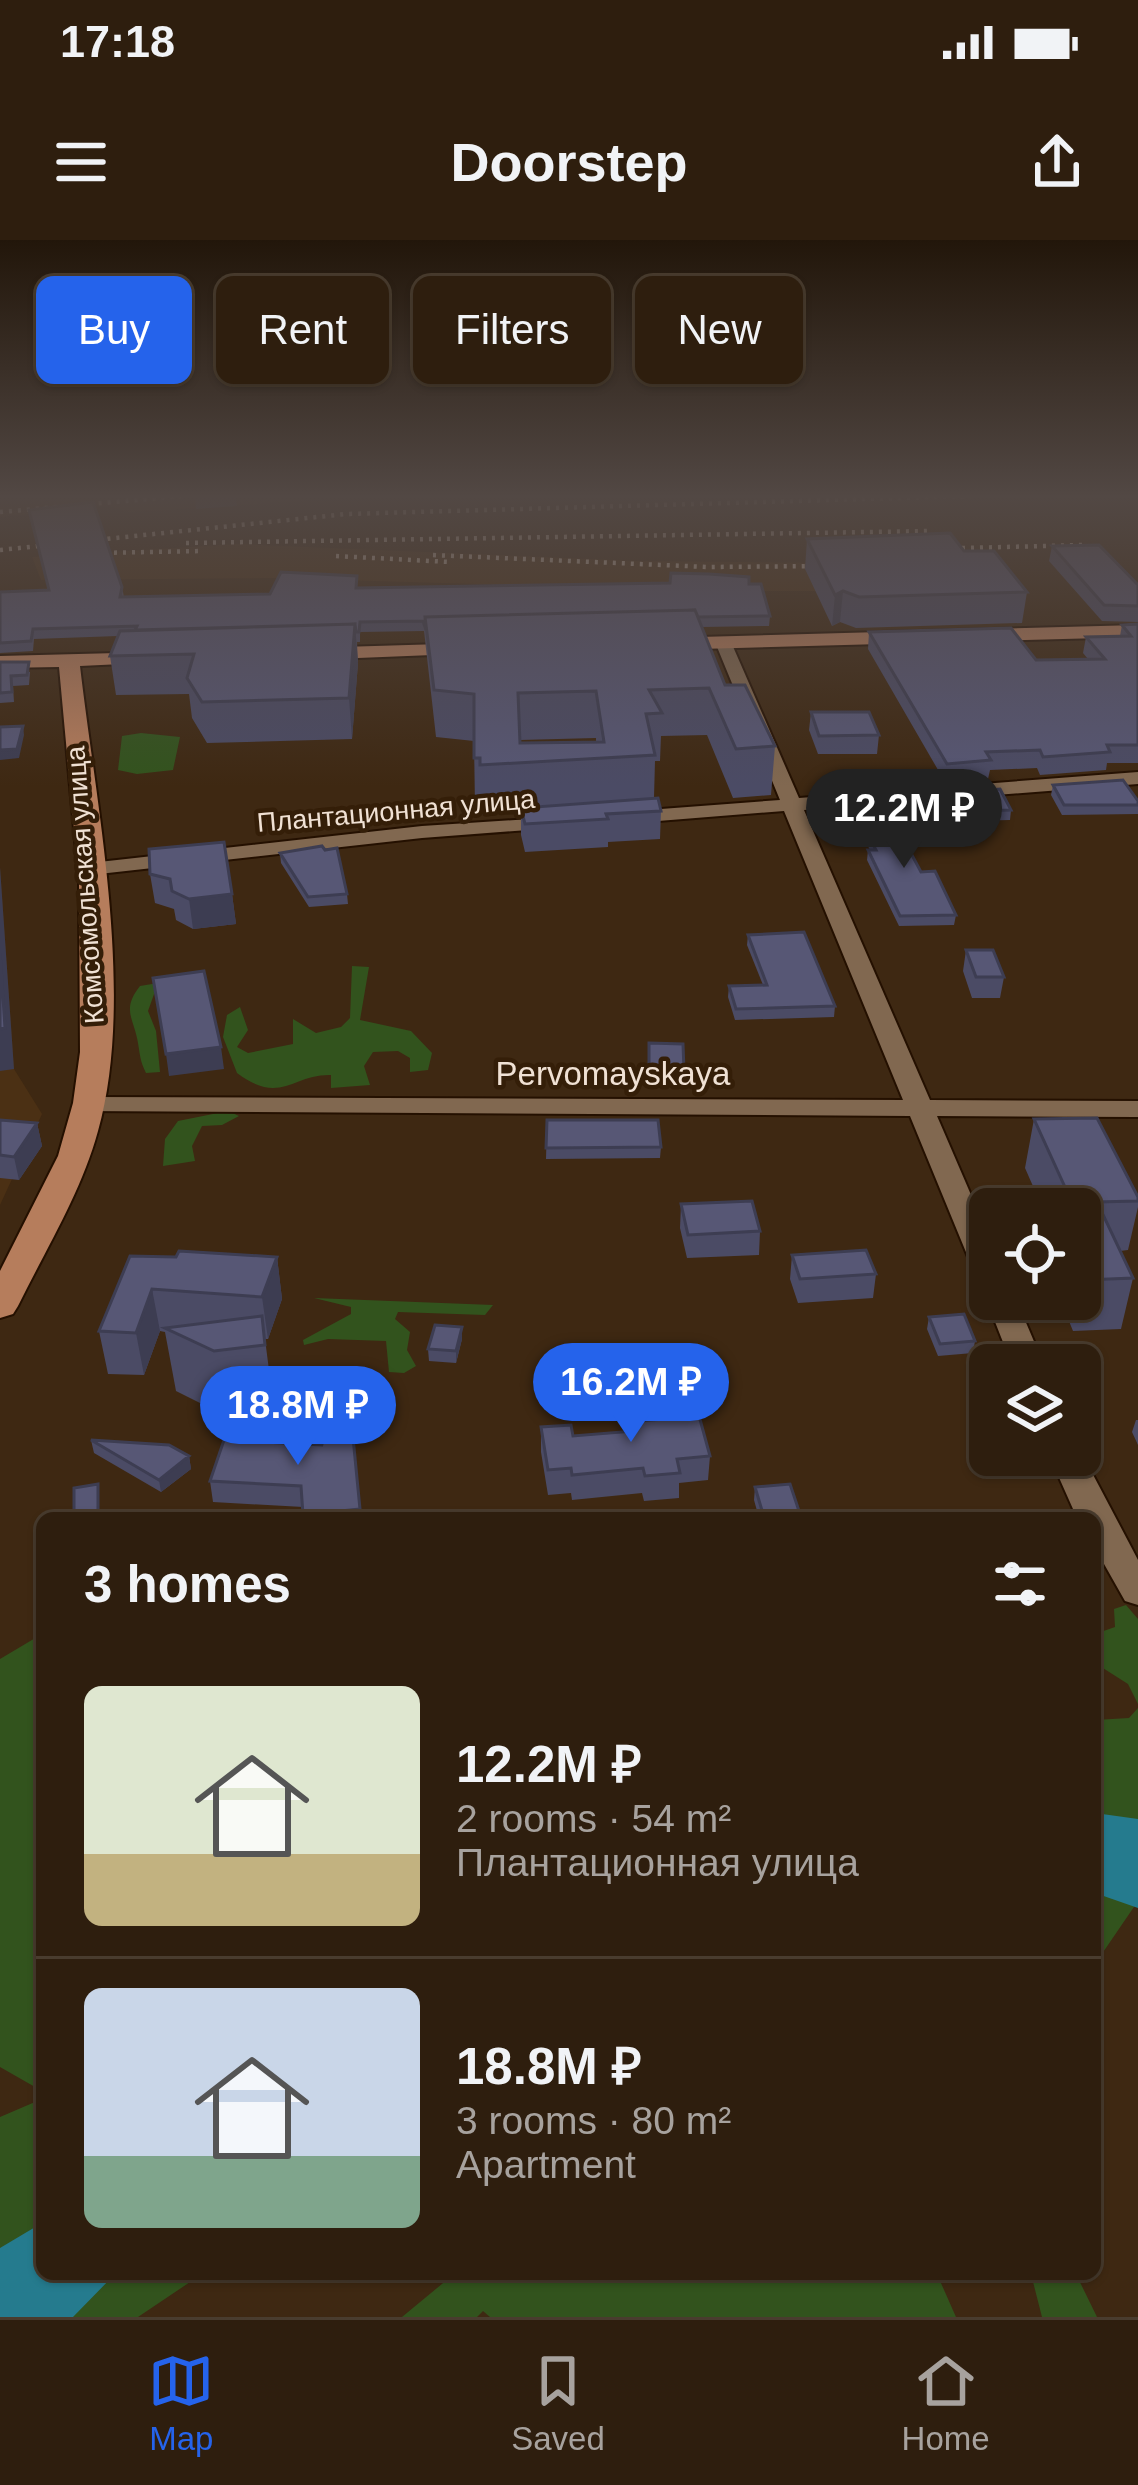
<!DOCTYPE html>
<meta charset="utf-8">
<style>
body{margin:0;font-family:Helvetica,sans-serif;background:#3a2b1c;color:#f1f3f6;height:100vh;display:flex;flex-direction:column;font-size:45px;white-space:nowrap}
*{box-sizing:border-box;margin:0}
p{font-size:39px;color:#a7a29e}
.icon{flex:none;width:66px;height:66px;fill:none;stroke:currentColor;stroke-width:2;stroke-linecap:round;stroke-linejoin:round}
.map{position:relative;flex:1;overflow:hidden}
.drawer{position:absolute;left:36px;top:1272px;width:1065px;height:768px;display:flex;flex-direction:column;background:#2e1e0e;border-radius:18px;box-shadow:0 3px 9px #0004,0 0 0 3px #493c2e}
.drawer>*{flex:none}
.banner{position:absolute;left:36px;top:36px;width:1068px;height:108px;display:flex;gap:24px}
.controls{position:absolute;left:969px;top:948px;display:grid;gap:24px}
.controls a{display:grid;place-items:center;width:132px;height:132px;border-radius:18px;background:#2e1e0e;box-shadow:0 3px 9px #0004,0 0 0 3px #493c2e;font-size:60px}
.price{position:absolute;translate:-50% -102px;padding:0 27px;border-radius:42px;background:#2563eb;color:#fff;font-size:39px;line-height:78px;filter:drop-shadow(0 3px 6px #0008)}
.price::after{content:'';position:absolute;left:50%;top:72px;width:36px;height:27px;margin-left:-18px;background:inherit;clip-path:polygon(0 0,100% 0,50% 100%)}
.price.on{background:#222;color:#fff}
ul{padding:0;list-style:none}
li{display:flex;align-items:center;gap:36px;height:300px;padding:0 48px}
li+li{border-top:3px solid #493c2e}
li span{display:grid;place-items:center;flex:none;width:336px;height:240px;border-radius:18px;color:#555}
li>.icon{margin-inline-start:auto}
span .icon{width:144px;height:144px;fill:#fffc;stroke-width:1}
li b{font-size:51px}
h2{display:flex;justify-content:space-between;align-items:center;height:144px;padding:0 48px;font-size:51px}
.pill{padding:0 42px;border-radius:18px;background:#2e1e0e;box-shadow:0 3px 9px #0004,0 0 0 3px #493c2e;font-size:42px;line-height:108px}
.pill.on{background:#2563eb;color:#fff}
.status{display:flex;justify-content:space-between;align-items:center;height:84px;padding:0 60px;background:#2e1e0e;direction:ltr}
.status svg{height:33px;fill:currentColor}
header{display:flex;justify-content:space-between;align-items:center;height:156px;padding:0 48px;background:#2e1e0e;font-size:54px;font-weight:700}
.tabs{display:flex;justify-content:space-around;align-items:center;height:168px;border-top:3px solid #493c2e;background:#2e1e0e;font-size:33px;color:#a7a29e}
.tabs a{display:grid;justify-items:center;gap:6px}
.tabs .on{color:#2563eb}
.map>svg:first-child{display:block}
.built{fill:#4b3014}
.green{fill:#32531d}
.water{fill:#257b8e}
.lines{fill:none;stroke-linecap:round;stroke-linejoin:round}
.minor-casing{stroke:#241000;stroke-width:4}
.major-casing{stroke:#241000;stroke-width:4}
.minor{fill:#816850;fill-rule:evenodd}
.major{fill:#b67d5c;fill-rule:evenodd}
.rail{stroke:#c7b6a7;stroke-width:4.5;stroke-dasharray:3 6;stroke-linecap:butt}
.wall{fill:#4b4b65;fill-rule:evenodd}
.shaded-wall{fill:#3d3d52}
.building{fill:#575775;stroke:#3d3d52;stroke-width:3;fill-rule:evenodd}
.labels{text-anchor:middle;stroke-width:9;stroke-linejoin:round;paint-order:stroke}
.far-street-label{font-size:27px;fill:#f0e1d4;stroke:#341e08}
.street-label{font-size:33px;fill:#f0e1d4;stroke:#341e08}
</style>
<div class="status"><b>17:18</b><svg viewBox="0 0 49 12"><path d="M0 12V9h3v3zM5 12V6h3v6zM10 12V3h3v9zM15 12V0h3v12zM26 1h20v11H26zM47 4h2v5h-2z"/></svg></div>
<header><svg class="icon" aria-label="menu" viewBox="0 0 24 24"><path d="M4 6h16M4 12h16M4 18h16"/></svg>Doorstep<svg class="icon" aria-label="share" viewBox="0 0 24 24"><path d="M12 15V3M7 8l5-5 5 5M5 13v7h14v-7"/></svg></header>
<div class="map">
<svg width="1138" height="2077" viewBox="0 0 1138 2077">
<rect width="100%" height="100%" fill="#3e2812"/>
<!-- built -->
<path class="built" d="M0,255H384L168,270L129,272L109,266L0,277Z
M237,304L638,321L823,323L888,351H713L271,338L41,340L32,317Z
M0,627L14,829L42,874L0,965Z"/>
<!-- green -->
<path class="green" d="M141,493L180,497L173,530L137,534L118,530L122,496Z
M352,726L369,727L360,780L411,791L432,813L428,830L410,832V818L398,811L373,812L364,826L370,845L331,848V835C292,834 281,866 237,833L223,797L227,775L240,767L248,790L237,807L248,813L293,804V779L316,793L341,787L350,778Z
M158,743L148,771L156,791L160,832L146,833C140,821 140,815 138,803C134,778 121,770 140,746Z
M228,871L239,876L222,885L202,886L192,906L195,921L163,926L165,899L178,881Z
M314,1058L493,1065L485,1075L398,1072L395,1079L410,1092L407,1110L416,1126L404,1133L389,1132L386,1101L328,1099L304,1105L303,1100L351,1074V1067Z
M1126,1365L1138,1379V1464L1128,1444L1095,1423V1394L1115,1387L1114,1369Z
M37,1397H42V1851L0,1827V1419Z
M1138,1468V1661L1095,1724V1480L1129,1478Z
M42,1859V2034H202L138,2077H0V1877Z
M454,2034H617L623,2039L638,2034H937L956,2077H490L483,2071L477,2077H402Z
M1031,2034H1076L1097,2077H1042Z"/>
<!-- water -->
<path class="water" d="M1095,1573L1138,1579V1668L1095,1653Z
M42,1983V2034H115L73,2077H0V2008Z"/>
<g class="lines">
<!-- minor casing -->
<g class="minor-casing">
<path id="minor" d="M723,397L731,402L799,558L1138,532V544L804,570L930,860L1138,861V877L937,876L990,999V1043L975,1034L910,876L80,871L76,865L89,857L903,860L784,571L621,584L611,578L621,572L780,560L715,402Z
M561,577L568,579V587L422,598L90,635L79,629L90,623L422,586Z
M990,1053V1059H1016L1044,1125H1012L986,1059Z
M1080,1210L1138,1320V1365L1125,1361L1095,1308V1278H1077L1049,1215H1080Z"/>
</g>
<!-- major casing -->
<g class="major-casing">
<path id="major" d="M1138,385V397L662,410L652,404L662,398Z
M475,403L485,409L482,413L308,420L298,414L308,408Z
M157,412L167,418L164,422L80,426C96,565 136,756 98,891C81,953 46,1009 18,1066L13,1074L0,1078V1031L58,916L73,863L80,812L79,643L59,427L0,428V416Z"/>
</g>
<!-- minor -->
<use href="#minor" class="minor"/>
<!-- major -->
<use href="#major" class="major"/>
<!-- rail -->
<path class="rail" d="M0,272L194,255
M186,303L930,291
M926,309L1082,305
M0,310L346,274L1003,255
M96,313L204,311
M433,315L708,327L823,326
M336,316L450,322"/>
</g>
<!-- wall -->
<path class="wall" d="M807,299L964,311L1027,352L1022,383L856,388L840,382L832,386L805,329Z
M1052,306L1138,345V382L1102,381L1049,321Z
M749,344L770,376L769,386L702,387L725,445L775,506L771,555L733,558L707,495L661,496L660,521H655L654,558L661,571L660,599L608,602V607L525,612L521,595V572L481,575V568H475L474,501L436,497L424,391L360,392V402H357L358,423L352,499L207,503L192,478L189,454L116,455L110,416L118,396L34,399L33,411L0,413V352L122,347L124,357L270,354L357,348ZM596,498V502L520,503V500Z
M1138,384V523H1107L1106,530L1040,535L1037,528L990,530L988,539L945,542L868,409L869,392L1036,420L1088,419L1083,413L1086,397L1120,396L1122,385Z
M0,422L30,432L29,445L13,446L14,462L0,463Z
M811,472L879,495L877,514H818L809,490Z
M1053,545L1138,561V574L1062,575L1051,555Z
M959,552L1011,570L1010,580L970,581L958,562Z
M858,576L921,632L956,675L954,685L899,686L867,620L868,610H870L857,585Z
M280,613L347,654L348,664L309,667L281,623Z
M150,634L232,654L236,684L193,689L176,680L174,669L155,663Z
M748,695L835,766L834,777L735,780L728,757L729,746L763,745L747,705Z
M966,710L1004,737L1000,758H972L963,731Z
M649,803L684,830V841H648Z
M1034,879L1138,957V967L1128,1010L1120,1011L1133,1038L1121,1089L1073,1091L1060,1059H1080V969H1043L1025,928Z
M0,880L37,883L42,906L19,940L0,938Z
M547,880L661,907L660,918L546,919Z
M681,964L760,991L759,1015L687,1018L680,988Z
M792,1015L876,1034L873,1058L798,1063L790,1039Z
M176,1017H277L282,1059L268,1099H265L274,1169L224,1175L176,1151L165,1092L160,1091L144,1135L108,1134L99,1091Z
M929,1077L975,1101L973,1113L938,1116L927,1089Z
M462,1099L456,1123L429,1121L428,1109Z
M661,1164L710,1216L708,1240L679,1243V1258L644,1261L642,1253L572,1260L571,1253L548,1255L541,1212V1187L573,1196L633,1191V1181L660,1179Z
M1136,1180H1138V1205L1132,1192Z
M352,1187L361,1278H304L303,1267L213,1262L210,1241L299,1204L298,1193Z
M91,1200L189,1216L191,1229L161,1252L94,1213Z
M755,1247L799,1271L798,1278H759L754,1260Z"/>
<!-- shaded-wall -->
<path class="shaded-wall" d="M195,255H236L237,266L196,269Z
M843,351L840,382L832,386L835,355Z
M355,384L358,423L352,499L349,458Z
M23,486L24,495L19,518L0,520V510Z
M0,627L14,829L0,831Z
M232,654L236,684L193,689L189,659Z
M221,807L224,829L169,836L166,814Z
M37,883L42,906L19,940L14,917Z
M277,1017L282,1059L268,1099L262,1057Z
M152,1049L160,1091L144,1135L136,1093Z
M462,1087V1099L456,1123V1111Z
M189,1216L191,1229L161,1252L159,1240Z"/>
<!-- building -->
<path class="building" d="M93,262L122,347L120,357L270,354L281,332L357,336L356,348L670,343L671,333L709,334L749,337V344H761L770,376L698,377L695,370L425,377L426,390L423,381L360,382L359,392H356L355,384L135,390L137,386L33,389L31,401L0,403V352L49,350L29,270Z
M950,293L964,311H994L1027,352L859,357L843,351L835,355L807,299Z
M1099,305L1138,345V366L1104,365L1052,306Z
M695,370L725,445H745L775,506L736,509L709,448L649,450L662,473L646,474L655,515L480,525V518H474V454L434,450L425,377ZM596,451L604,502L520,503L518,453Z
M355,384L349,458L202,462L187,438L194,414L110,416L120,391Z
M1138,384V505H1107L1110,512L1043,517L1040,510L986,512L991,520L947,524L869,392L1011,388L1036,420L1105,419L1086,397L1131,396L1122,385Z
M0,422H29L27,435L11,436L12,452L0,453Z
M811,472H869L879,495L819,496Z
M23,486L17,509L0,510V487Z
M1123,540L1138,561V565H1064L1053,545Z
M1000,549L1011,570L971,571L959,552Z
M658,558L661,571L606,574L608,579L525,584L521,568Z
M890,574L921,632L935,631L956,675L900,676L868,610H876L858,576Z
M224,602L232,654L189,659L172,651L170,639L150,634L149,609Z
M322,606L325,610L337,608L347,654L308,657L280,613Z
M804,692L835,766L736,769L729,746L767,745L748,695Z
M966,710H993L1004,737H976Z
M0,712L5,788L0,789Z
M204,731L221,807L166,814L153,738Z
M649,803L683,804L684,830L649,829Z
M1097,878L1138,957V961L1097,962L1133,1038L1085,1040L1080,1029V1006H1092L1080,980V969H1075L1034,879Z
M0,880L37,883L14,917L0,915Z
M547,880H658L661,907L546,908Z
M752,961L760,991L688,995L681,964Z
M866,1010L876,1034L800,1039L792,1015Z
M179,1011L277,1017L262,1057L152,1049L136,1093L99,1091L130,1016L176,1017Z
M964,1074L975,1101L940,1104L929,1077Z
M262,1076L265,1105L214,1111L165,1088Z
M435,1085L462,1087L456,1111L428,1109Z
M695,1161L710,1216L677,1219L680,1233L645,1236L643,1228L572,1235L571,1228L548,1230L541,1187L571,1185L573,1196L635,1191L633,1181L664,1179L661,1164Z
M352,1187L360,1269L303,1275L301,1246L210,1241L224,1200L323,1205L298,1193Z
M91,1200L169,1205L189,1216L159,1240Z
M98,1244V1277L74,1278V1248Z
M790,1244L799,1271L763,1274L755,1247Z"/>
<!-- sky -->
<linearGradient id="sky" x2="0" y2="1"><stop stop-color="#22160a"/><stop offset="0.47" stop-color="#524844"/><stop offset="1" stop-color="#524844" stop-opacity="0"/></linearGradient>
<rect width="1138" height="546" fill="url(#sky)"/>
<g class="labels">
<!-- far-street labels -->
<g class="far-street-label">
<text transform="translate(396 571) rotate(-5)" y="9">Плантационная улица</text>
<text transform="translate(85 645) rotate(-94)" y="9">Комсомольская улица</text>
</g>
<!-- street labels -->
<g class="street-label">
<text x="613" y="845">Pervomayskaya</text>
</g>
</g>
</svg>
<div class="controls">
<a><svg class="icon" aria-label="locate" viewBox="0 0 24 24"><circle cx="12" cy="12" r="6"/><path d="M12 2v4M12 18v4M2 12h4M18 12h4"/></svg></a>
<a><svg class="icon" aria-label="layers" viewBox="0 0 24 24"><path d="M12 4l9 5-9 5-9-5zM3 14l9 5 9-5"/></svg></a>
</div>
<b class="price on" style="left:904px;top:631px">12.2M ₽</b>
<b class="price" style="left:631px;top:1205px">16.2M ₽</b>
<b class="price" style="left:298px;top:1228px">18.8M ₽</b>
<div class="banner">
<a class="pill on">Buy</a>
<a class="pill">Rent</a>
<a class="pill">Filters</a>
<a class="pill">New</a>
</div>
<section class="drawer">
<h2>3 homes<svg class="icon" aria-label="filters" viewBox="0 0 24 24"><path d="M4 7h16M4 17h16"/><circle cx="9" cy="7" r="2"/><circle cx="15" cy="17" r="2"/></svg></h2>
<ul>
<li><span style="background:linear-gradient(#dfe7d0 70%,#c2b280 0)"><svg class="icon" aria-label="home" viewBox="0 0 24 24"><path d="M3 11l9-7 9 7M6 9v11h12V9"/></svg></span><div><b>12.2M ₽</b><p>2 rooms · 54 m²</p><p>Плантационная улица</p></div></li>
<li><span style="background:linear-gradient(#c9d6e8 70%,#7fa58c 0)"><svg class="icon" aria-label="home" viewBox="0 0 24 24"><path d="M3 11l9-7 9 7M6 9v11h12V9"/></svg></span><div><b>18.8M ₽</b><p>3 rooms · 80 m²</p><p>Apartment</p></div></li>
</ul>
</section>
</div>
<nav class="tabs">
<a class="on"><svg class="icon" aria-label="map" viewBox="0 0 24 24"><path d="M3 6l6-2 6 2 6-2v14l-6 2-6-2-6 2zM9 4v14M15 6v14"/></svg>Map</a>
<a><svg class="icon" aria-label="saved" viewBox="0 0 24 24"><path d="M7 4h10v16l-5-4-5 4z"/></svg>Saved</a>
<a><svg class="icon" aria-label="home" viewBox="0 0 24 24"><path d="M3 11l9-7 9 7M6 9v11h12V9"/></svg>Home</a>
</nav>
